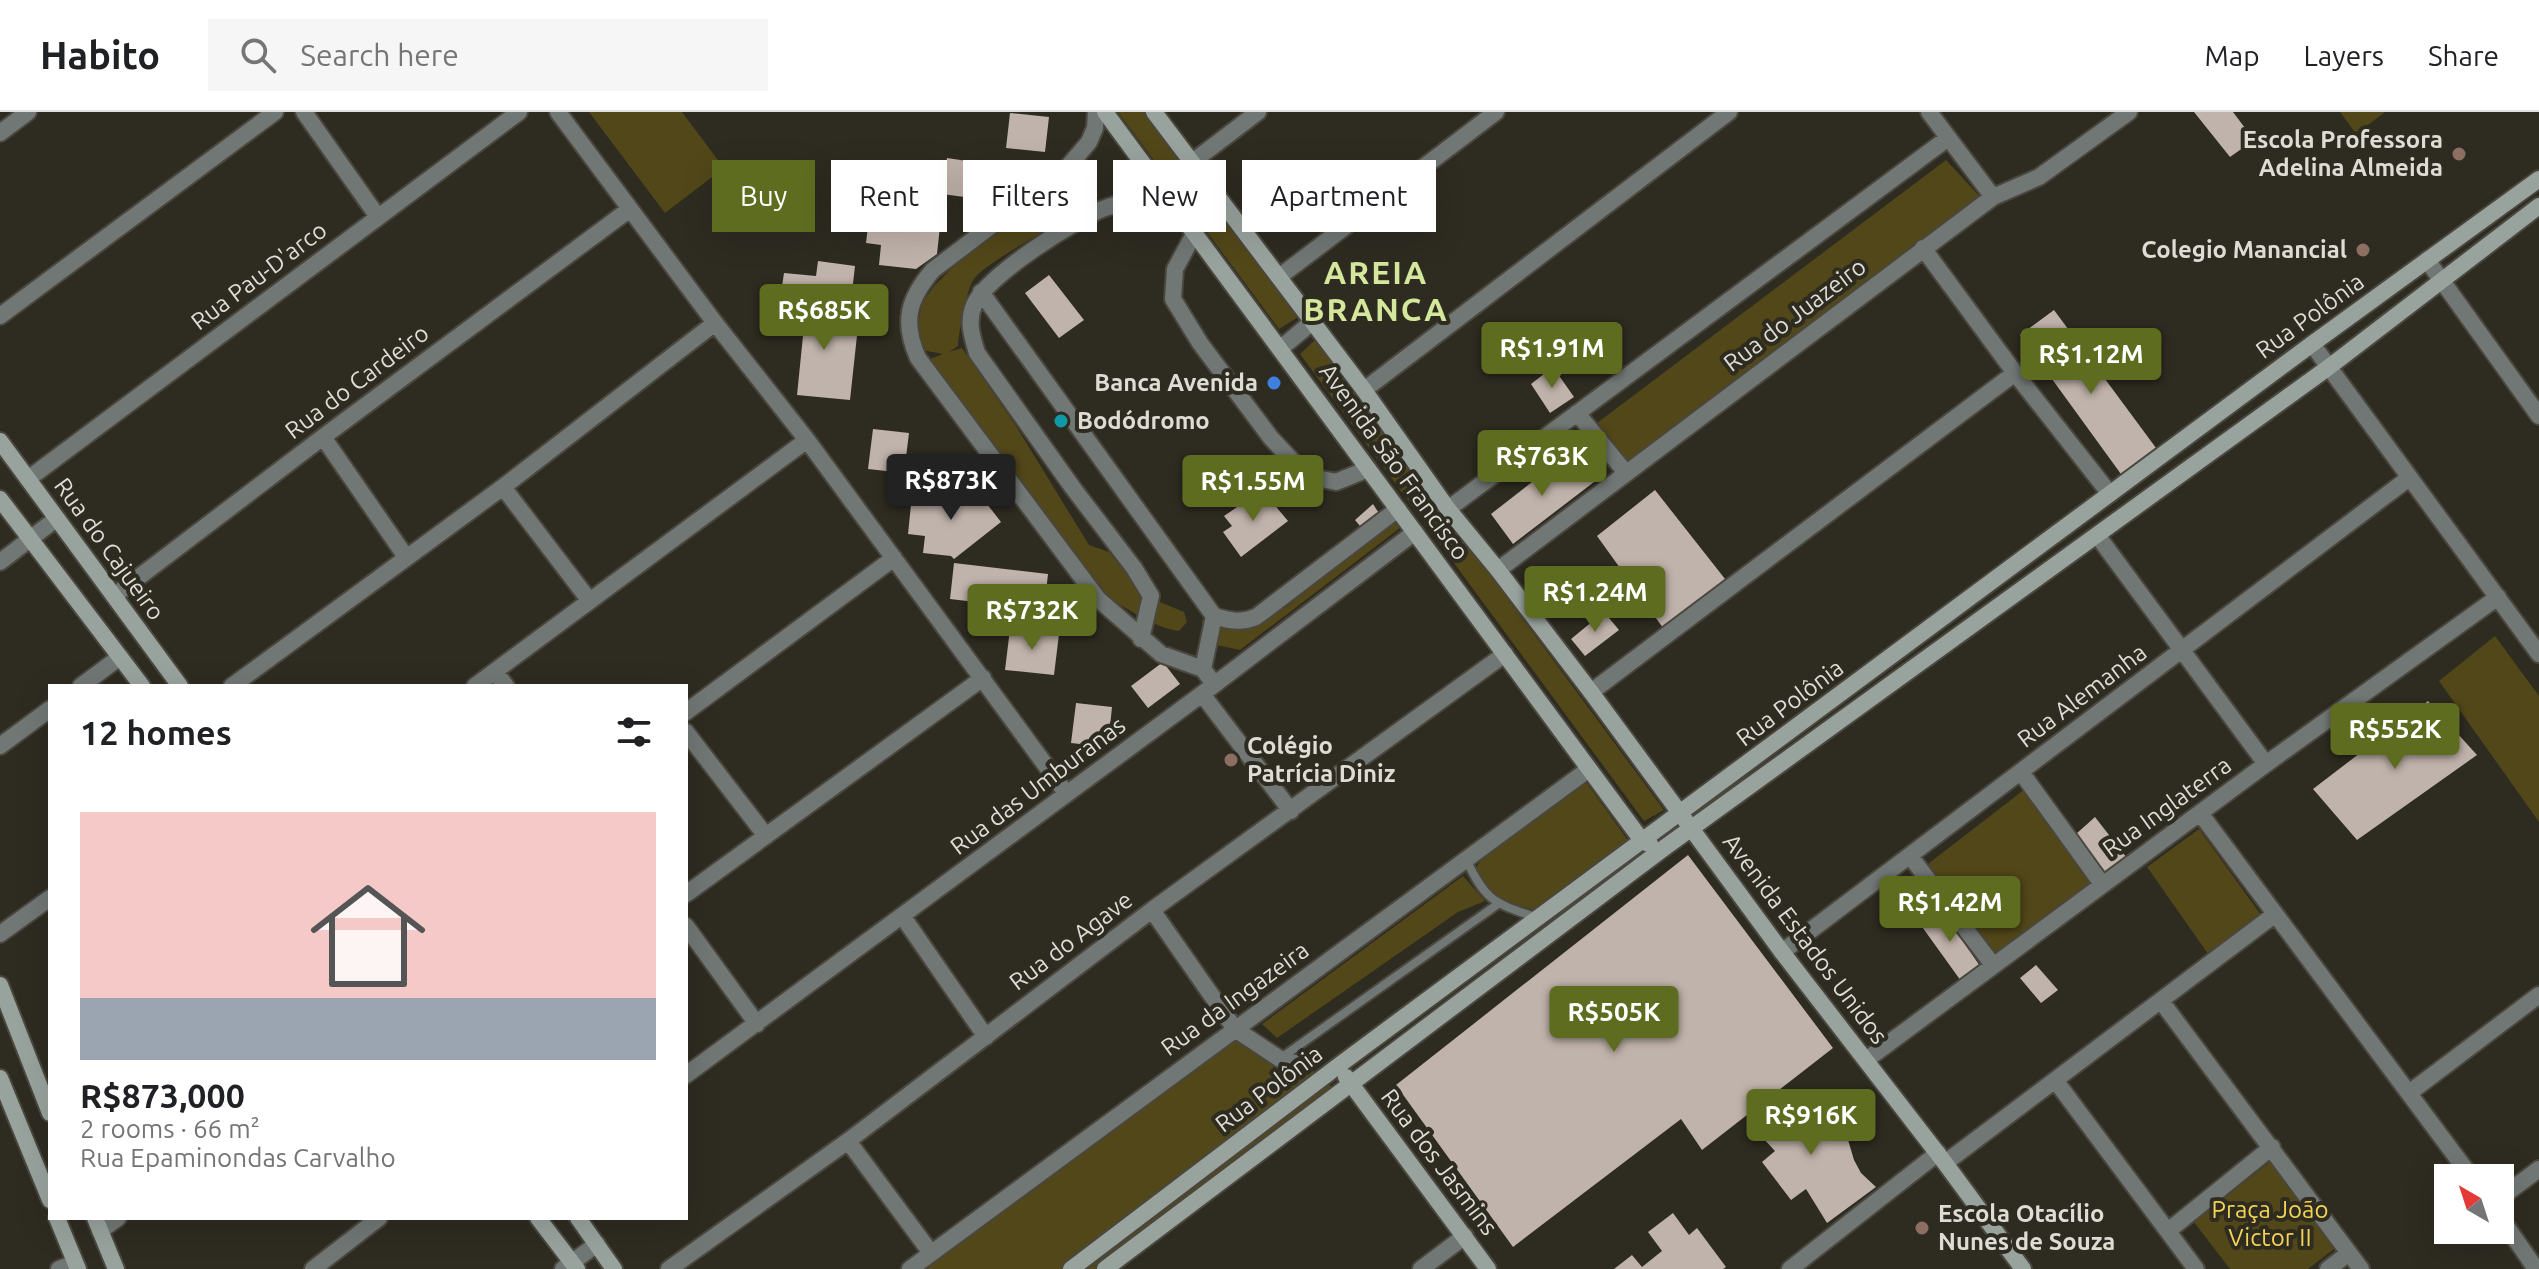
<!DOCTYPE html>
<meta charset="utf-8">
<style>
body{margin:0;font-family:Ubuntu,sans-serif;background:#f6f6f6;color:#202124;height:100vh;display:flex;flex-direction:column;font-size:30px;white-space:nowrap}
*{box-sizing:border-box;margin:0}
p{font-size:26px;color:#757577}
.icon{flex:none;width:44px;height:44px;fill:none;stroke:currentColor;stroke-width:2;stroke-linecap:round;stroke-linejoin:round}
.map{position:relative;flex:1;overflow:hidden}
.panel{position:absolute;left:48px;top:572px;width:640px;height:536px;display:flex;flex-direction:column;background:#fff;border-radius:0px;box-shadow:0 8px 32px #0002}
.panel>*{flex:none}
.guide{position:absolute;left:712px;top:48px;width:760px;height:72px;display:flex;gap:16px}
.needle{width:52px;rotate:321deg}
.controls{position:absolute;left:2434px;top:1052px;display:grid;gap:16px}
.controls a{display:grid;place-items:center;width:80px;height:80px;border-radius:0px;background:#fff;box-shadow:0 8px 32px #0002;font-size:40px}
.price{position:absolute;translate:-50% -68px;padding:0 18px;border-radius:8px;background:#5e6c1f;color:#fff;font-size:26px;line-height:52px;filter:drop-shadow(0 2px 4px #0008)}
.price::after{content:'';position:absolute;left:50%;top:48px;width:24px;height:18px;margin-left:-12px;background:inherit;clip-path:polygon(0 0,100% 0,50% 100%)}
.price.active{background:#222;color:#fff}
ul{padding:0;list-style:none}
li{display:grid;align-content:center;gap:16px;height:424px;padding:0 32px}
li span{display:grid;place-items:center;height:248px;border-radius:0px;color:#555}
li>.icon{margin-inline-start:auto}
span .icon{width:144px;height:144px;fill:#fffc;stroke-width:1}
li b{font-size:34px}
h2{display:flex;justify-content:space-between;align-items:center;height:96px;padding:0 32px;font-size:34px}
.pill{padding:0 28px;border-radius:0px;background:#fff;box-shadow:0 8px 32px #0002;font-size:28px;line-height:72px}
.pill.active{background:#5e6c1f;color:#fff}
header{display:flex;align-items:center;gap:48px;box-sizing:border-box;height:112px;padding:0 40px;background:#fff;border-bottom:2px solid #e0e0e0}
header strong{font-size:38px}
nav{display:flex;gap:44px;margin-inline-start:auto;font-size:28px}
.search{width:560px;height:72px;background:#f6f6f6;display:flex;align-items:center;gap:20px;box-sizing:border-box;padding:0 28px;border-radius:0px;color:#757577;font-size:30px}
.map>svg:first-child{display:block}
.green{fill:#524719}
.building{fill:#c0b3ab}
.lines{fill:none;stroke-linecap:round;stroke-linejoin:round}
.lane-casing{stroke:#4a473e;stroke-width:12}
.street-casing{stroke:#4a473e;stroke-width:20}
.secondary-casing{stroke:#4a473e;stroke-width:20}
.lane{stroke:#717775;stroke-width:8}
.street{stroke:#717775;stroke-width:16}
.secondary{stroke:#99a39e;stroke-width:16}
.education-dot{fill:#8d6e63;stroke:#2e2b21;stroke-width:3}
.shop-dot{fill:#3f7fe0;stroke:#2e2b21;stroke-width:3}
.culture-dot{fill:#0f9aa8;stroke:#2e2b21;stroke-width:3}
.labels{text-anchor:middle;stroke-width:8;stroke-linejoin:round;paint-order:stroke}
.poi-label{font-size:24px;font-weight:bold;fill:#dddcd5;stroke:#2e2b21;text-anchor:end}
.street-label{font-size:24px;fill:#dddcd5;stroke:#2e2b21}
.park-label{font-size:24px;fill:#f2d355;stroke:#2e2b21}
.district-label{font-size:32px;font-weight:bold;letter-spacing:2px;fill:#d4e79b;stroke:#2e2b21}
</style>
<header>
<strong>Habito</strong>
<div class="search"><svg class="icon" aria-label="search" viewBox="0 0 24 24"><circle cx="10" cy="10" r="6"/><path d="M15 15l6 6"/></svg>Search here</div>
<nav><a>Map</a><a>Layers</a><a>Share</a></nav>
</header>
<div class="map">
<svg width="2539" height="1157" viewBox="0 0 2539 1157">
<rect width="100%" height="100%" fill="#2e2b21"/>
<!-- green -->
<path class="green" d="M589,0H682L724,56L665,101Z
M1118,0H1146L1298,205L1279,217Z
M2340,0H2385L2356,22Z
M1946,48L1984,89L1629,353L1597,311Z
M1059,72L1068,105C1050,116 983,153 974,167C966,179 959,219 958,234L949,240L962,236L1016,314L1089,433L1109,440L1143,483L1184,500L1187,510L1179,519C1153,516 1126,495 1103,483L930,247L943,242L922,238L917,218L922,191L934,174L952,156Z
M1316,227L1664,698L1644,709L1300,242Z
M1393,408L1400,416L1240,538L1202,530V508L1252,516L1286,495Z
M2495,524L2539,584V710L2439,569Z
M1586,670L1630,731L1537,799C1508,789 1489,787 1476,756L1483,744Z
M2025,677L2099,771L1993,847L1924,755Z
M2199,717L2264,807L2211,846L2147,755Z
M1463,764L1485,789L1458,800L1277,926L1262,912Z
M1234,926L1317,961L1063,1157H915Z
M1328,972L1335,978L1098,1157H1084Z
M2276,1045L2343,1130L2308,1157H2230L2194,1110Z"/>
<!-- building -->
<path class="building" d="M2194,0H2233L2254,28L2230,45Z
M1010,1L1049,5L1045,40L1006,36Z
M947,46L1007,55L1025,79L1014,90H1002L942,82Z
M887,99L941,105L937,142L916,157L879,153L881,133L866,131L868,114Z
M818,149L855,154L851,189L781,181L784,161L816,164Z
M1049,163L1084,208L1059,226L1025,181Z
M773,195L859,205L850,288L797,283L804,214L771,210Z
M2054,198L2162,344L2126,369L2020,223Z
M1553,255L1574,285L1550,301L1531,272Z
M873,317L909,321L904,361L868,357Z
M1569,341L1594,370L1513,432L1491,402Z
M973,374L1001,410L954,447L951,444L923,441L925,424L908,422L912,383L955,388Z
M1262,378L1288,409L1241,445L1223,420L1232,414L1224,404Z
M1655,378L1729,472L1666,520L1597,424Z
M1373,392L1382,406L1365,420L1355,408Z
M954,451L1048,462L1044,498L950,487Z
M1604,500L1619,518L1585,544L1571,527Z
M1010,517L1059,522L1054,563L1005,558Z
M1163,550L1180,572L1148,596L1131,574Z
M2428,589L2477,643L2357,728L2313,677Z
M1076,591L1112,595L1108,635L1071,631Z
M2095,705L2130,750L2108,768L2076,722Z
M1688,743L1833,936L1702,1038L1681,1007L1513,1135L1396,973Z
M1939,795L1980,854L1961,869L1920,812Z
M2036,853L2058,878L2041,891L2020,866Z
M1799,977L1818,1005L1846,1021L1854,1048L1861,1061L1876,1075L1827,1111L1806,1077L1791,1088L1762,1050L1775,1039L1750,1012Z
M1673,1101L1689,1123L1697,1116L1726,1155L1723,1157H1614L1632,1143L1642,1155L1662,1139L1648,1120Z"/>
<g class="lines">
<!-- lane casing -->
<g class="lane-casing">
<path id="lane" d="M1466,747C1486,790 1494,791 1538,806
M1281,946L1498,792"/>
</g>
<!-- street casing -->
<g class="street-casing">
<path id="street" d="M304,0L378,105
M558,0L715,211L807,328L1066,681
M1096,0L1095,16L1089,30L1066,57L933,158C908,187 902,210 918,246L1098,487L1161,542L1203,557L1214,572
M1929,0L1993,85
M0,21L28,0
M1191,51L1258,0
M1194,122L1175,157L1173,187L1200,231L1271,326L1299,356L1317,366L1336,370L1368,357
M1923,136L2015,261L2110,382
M2427,148L2539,304
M1279,165L1496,0
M981,180L1214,504C1230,509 1241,511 1256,505L1398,397
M0,204L275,0
M2312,232L2539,542
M1281,236L1311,211
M1364,278L1729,0
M1577,301L1626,361
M323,325L406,445
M28,367L519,0
M503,375L589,488
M1448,397L1948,26
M2097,423L2266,652
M0,450L56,407
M1498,458L1993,85L2039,65L2129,0
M114,484L323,325L630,97
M1141,527L1151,484L1134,456L1073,376L977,241C972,224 967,210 974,193C986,164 1078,105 1108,95C1127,88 1149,89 1169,87
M1203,557L1214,504
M495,560L506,574
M81,574L120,545
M232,574L503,375L715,211
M475,574L807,328
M1591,580L2015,261
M1202,582L1291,699
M686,600L894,446
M686,620L766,724
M0,634L50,597
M2021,660L2102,772
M2200,701L2472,1066
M1910,744L1993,853
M686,782L983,566
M1152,798L1235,917L1280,947L1302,953
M903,805L986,925
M686,814L757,912
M0,822L50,786
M1782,840L2409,366
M2161,889L2361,1157
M1866,948L2266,652L2498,485
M686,963L1202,582L1415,420
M2055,968L2196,1157
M2409,981L2539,883
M848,1029L931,1141
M1945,1051L2274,803
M2500,1086L2539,1057
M2500,1105L2536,1157
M100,1119L118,1106
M2168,1119L2272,1035
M59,1157L75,1151
M313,1157L379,1106
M563,1157L597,1132
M669,1157L848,1029L1152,798L1505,542
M910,1157L1589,657
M1421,1157L1465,1124
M1790,1157L1938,1041
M2328,1157L2349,1141"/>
</g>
<!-- secondary casing -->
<g class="secondary-casing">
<path id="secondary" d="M1105,0L1643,730L1650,732
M1154,0L1364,278L1448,397L1498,458L1591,580L1782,840L1945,1051L2023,1157
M0,329L180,574
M0,387L142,574
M0,873L50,1001
M1346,965L1488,1157
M0,966L50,1088
M57,1106L78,1157
M95,1106L116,1157
M538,1106L577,1157
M578,1106L614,1157
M1071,1157L1338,954L2312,232L2539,67
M1105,1157L1664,736L2329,255L2539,94"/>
</g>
<!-- lane -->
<use href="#lane" class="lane"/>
<!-- street -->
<use href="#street" class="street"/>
<!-- secondary -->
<use href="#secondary" class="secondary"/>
</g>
<!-- markers -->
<g class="education-dot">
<circle cx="2459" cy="42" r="8"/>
<circle cx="2363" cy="138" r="8"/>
<circle cx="1231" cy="648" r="8"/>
<circle cx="1922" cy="1116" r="8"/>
</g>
<circle class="shop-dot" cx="1274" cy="271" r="8"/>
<circle class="culture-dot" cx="1061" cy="309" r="8"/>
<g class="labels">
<!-- poi labels -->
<g class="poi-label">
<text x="2443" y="36">Escola Professora<tspan x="2443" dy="28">Adelina Almeida</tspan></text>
<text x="2347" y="146">Colegio Manancial</text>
<text x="1258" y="279">Banca Avenida</text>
<text x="1077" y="317" text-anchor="start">Bodódromo</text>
<text x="1247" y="642" text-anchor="start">Colégio<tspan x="1247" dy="28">Patrícia Diniz</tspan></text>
<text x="1938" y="1110" text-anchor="start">Escola Otacílio<tspan x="1938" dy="28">Nunes de Souza</tspan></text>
</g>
<!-- street labels -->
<g class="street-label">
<text transform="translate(259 164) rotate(-37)" y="8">Rua Pau-D'arco</text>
<text transform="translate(1795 203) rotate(-37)" y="8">Rua do Juazeiro</text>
<text transform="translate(2310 204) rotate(-36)" y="8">Rua Polônia</text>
<text transform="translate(357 270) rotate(-37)" y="8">Rua do Cardeiro</text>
<text transform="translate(1394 350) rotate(54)" y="8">Avenida São Francisco</text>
<text transform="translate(109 437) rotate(54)" y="8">Rua do Cajueiro</text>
<text transform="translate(2082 584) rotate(-37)" y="8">Rua Alemanha</text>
<text transform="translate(1790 591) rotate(-37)" y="8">Rua Polônia</text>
<text transform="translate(1038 674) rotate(-37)" y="8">Rua das Umburanas</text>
<text transform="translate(2167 695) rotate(-36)" y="8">Rua Inglaterra</text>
<text transform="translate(1805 827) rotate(53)" y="8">Avenida Estados Unidos</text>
<text transform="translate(1071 829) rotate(-37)" y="8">Rua do Agave</text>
<text transform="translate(1235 887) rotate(-36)" y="8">Rua da Ingazeira</text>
<text transform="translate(1269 977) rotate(-37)" y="8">Rua Polônia</text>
<text transform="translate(1439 1050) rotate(53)" y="8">Rua dos Jasmins</text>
</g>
<!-- park labels -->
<g class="park-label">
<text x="2270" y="1106">Praça João<tspan x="2270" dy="28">Victor II</tspan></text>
</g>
<!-- district labels -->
<g class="district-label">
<text x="1376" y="172">AREIA<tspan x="1376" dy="37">BRANCA</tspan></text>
</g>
</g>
</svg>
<div class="controls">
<a><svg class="needle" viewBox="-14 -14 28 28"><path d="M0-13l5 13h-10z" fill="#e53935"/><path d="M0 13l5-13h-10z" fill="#757577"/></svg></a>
</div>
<b class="price" style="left:824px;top:240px">R$685K</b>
<b class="price" style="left:1552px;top:278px">R$1.91M</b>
<b class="price" style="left:2091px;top:284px">R$1.12M</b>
<b class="price" style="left:1542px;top:386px">R$763K</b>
<b class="price active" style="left:951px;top:410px">R$873K</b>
<b class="price" style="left:1253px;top:411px">R$1.55M</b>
<b class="price" style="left:1595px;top:522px">R$1.24M</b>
<b class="price" style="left:1032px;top:540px">R$732K</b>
<b class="price" style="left:2395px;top:659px">R$552K</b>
<b class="price" style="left:1950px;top:832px">R$1.42M</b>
<b class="price" style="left:1614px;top:942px">R$505K</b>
<b class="price" style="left:1811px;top:1045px">R$916K</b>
<div class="guide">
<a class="pill active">Buy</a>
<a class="pill">Rent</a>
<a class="pill">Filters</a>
<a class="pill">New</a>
<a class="pill">Apartment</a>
</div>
<section class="panel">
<h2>12 homes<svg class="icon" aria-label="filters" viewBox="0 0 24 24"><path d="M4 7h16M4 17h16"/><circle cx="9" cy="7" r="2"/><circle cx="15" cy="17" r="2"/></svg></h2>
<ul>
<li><span style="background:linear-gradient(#f6c9c9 75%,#9aa5b1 0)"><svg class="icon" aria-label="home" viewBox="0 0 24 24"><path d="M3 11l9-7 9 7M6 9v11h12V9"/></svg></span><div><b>R$873,000</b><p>2 rooms · 66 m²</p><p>Rua Epaminondas Carvalho</p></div></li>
</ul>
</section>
</div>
